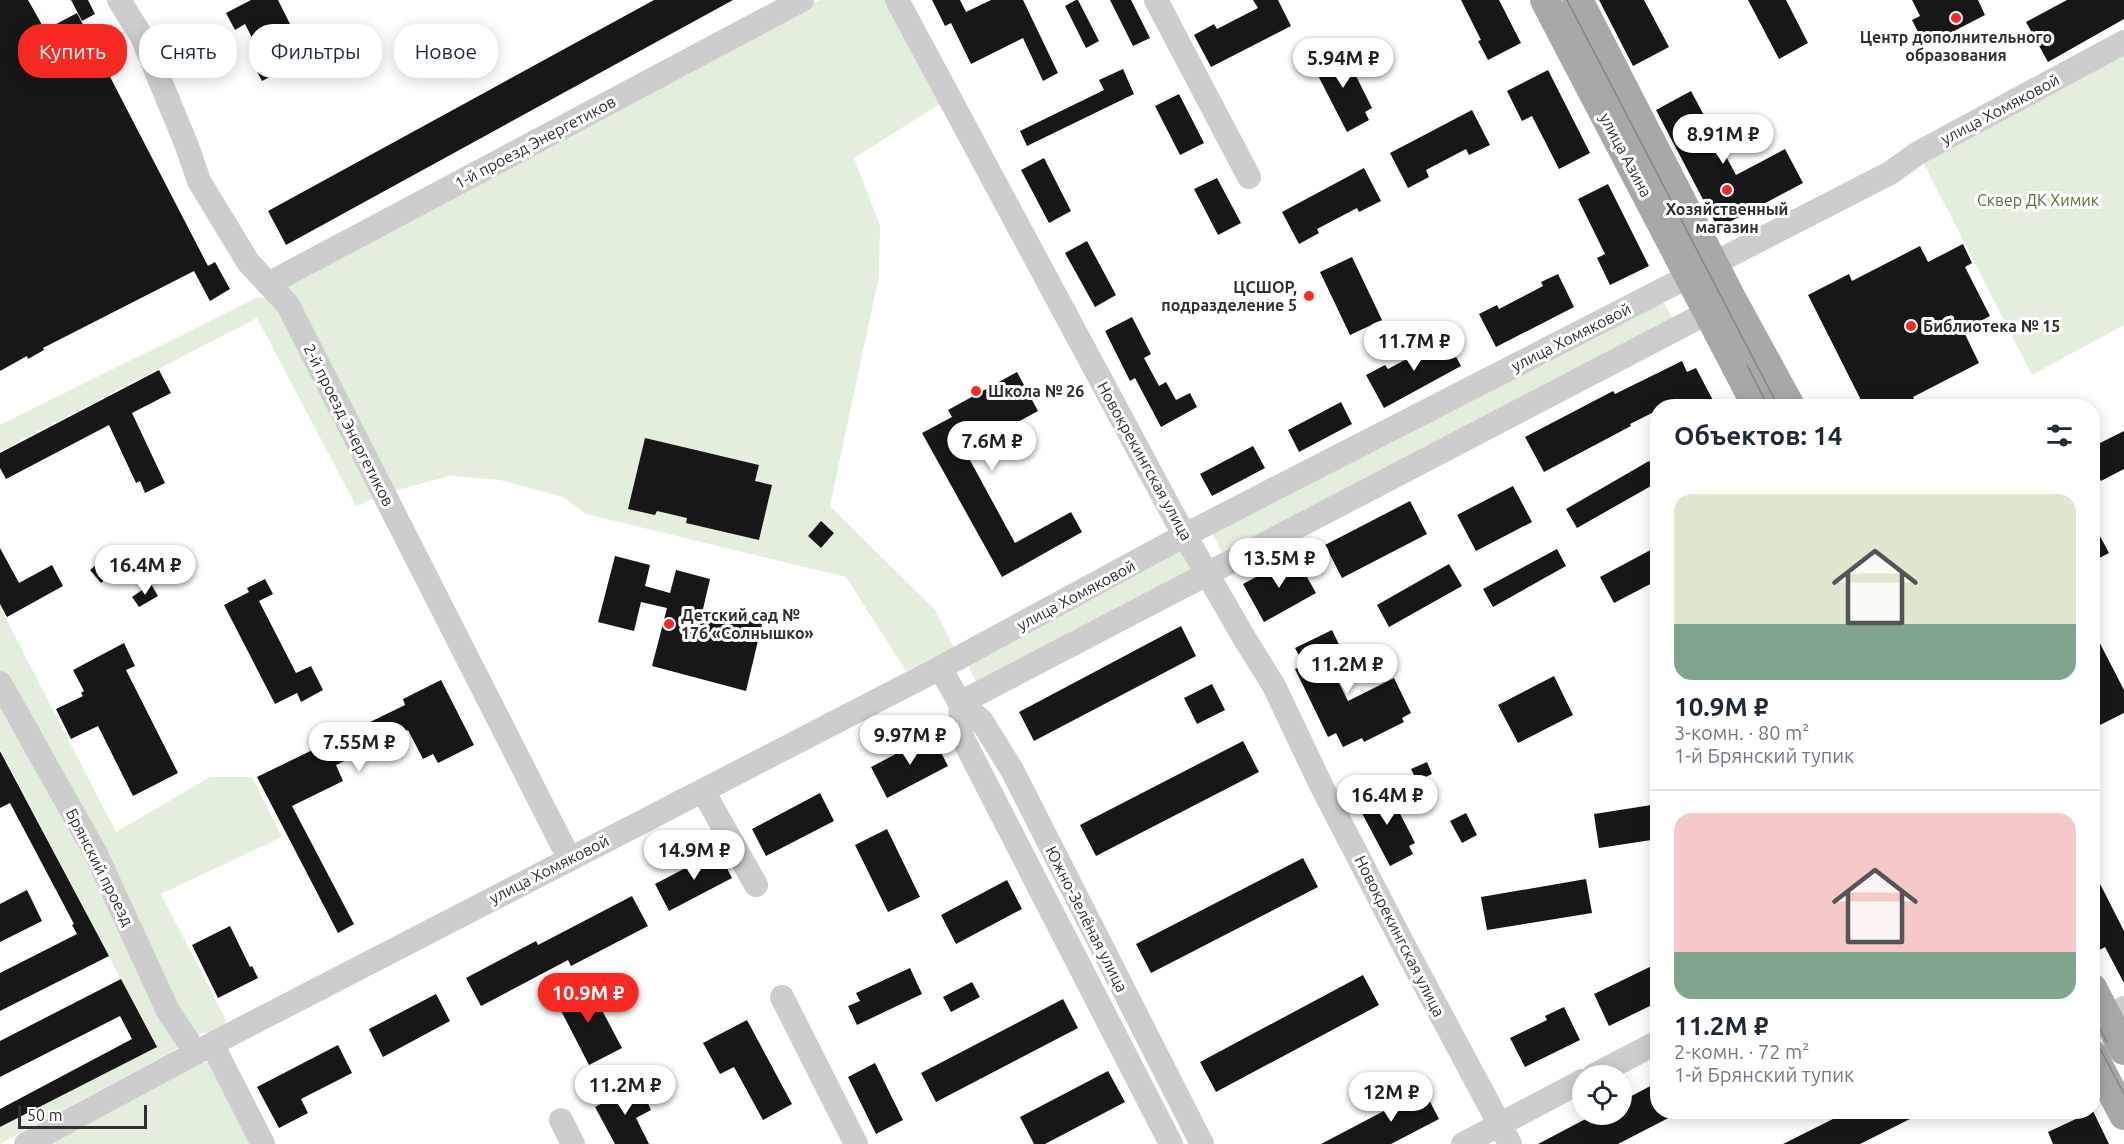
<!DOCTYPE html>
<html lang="ru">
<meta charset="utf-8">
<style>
body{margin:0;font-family:Ubuntu,sans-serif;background:#f6f6f7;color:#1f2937;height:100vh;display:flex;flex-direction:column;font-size:22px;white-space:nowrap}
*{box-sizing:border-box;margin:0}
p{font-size:20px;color:#747a83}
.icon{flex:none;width:33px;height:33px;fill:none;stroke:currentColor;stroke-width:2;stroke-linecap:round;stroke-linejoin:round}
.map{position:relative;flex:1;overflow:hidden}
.details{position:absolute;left:1650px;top:399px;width:450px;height:720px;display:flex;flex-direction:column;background:#fff;border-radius:24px;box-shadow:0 3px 15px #0003}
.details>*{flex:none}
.hud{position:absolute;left:18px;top:24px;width:570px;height:54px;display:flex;gap:12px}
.tools{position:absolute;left:1572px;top:1065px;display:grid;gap:12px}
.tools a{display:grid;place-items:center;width:60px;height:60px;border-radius:50%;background:#fff;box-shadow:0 3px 15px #0003;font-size:30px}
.scale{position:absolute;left:18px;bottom:15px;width:129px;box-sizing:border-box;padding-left:6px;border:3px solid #303030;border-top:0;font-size:16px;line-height:21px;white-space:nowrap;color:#303030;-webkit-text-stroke:4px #fff;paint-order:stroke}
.price{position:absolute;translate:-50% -51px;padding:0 14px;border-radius:21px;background:#fff;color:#222;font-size:20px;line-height:39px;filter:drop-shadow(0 2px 3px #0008)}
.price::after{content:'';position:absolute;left:50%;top:36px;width:18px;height:14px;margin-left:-9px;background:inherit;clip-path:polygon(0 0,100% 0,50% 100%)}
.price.selected{background:#f72a23;color:#fff}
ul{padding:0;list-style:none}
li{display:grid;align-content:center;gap:12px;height:318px;padding:0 24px}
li+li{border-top:2px solid #e0e1e3}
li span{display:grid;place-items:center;height:186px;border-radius:18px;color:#555}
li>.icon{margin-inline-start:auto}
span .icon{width:108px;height:108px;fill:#fffc;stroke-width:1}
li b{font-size:26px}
h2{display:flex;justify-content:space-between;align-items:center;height:72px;padding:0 24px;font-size:26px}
.chip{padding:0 21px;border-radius:24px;background:#fff;box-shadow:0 3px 15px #0003;font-size:21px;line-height:54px}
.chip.selected{background:#f72a23;color:#fff}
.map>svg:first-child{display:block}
.green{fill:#e4eedd}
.building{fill:#171717}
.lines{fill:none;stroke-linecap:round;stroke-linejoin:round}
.minor{stroke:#cdcdcd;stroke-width:24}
.major{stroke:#a8a8a8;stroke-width:30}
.tram{stroke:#858585;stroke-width:1.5}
.poi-dot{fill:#f72a23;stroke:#fff;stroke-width:2}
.labels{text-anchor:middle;stroke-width:6;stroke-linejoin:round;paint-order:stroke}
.poi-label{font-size:16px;font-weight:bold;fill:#303030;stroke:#fff;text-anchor:start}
.street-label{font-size:16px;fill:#303030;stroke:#fff}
.park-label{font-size:16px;fill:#4d7138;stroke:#fff}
</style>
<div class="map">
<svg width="2124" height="1144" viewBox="0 0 2124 1144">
<rect width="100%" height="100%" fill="#fff"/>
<!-- green -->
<path class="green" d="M820,0H886L940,104L854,158L880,225L879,276L830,506L935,610L954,648L906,671L846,577L586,514L563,497L500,480L449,476L394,491L287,286L294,277Z
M2124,55V325L2032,375L1923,162Z
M258,297L270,299L281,310L378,497L356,506L257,318L0,451V425Z
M1656,302L1664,303L1673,319L1229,553H1222L1213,535L1216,526Z
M1176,549L1183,551L1194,568L980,683L974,679L969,667L971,661Z
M0,607L116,832L210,777H252L282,837L161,894L226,1020L225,1024L212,1033H202L169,1053L0,1144V1127L156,1047L0,748Z
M198,1060L207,1062L216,1069L253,1144H46Z"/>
<!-- building -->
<path class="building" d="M0,0H28L45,30L77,13L208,266L215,262L230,289L210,301L194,271L43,348L44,350L28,359L27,356L0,371Z
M71,0H88L95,14L82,21Z
M251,0H278L307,58L262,81L253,64L263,59L245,24L235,30L226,13Z
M654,0H733L286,245L268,211Z
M932,0H960L966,12L991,0H1023L1058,73L1043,81L1023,38L971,64L951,23L945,26Z
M1076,0H1078L1099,41L1086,48L1065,6Z
M1110,0H1131L1150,38L1133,46Z
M1253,0H1278L1291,26L1211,67L1194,35L1214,24L1217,29L1258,8Z
M1461,0H1499L1521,43L1488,60L1478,41L1481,40Z
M1599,0H1644L1669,47L1633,66Z
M1748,0H1786L1808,43L1779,59Z
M1912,0H1978L1985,15L1925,46L1912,20L1920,16Z
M2067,0H2124V19L2048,62L2026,22Z
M1333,50L1337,58L1345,54L1372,108L1365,112L1369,120L1347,132L1311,62Z
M1123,69L1134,94L1027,146L1020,131L1104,90L1099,80Z
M1548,70L1590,153L1559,169L1532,116L1522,121L1507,91Z
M1691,91L1736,175L1785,149L1803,183L1718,228L1656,110Z
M1179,94L1204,143L1180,155L1155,106Z
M1472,110L1490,145L1469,155L1466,149L1426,170L1429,177L1408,188L1390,153Z
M1044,158L1071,211L1049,223L1021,170Z
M1364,168L1381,201L1359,212L1357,208L1317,229L1319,233L1299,244L1282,212Z
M1217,178L1241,223L1218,235L1194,189Z
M1608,184L1649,266L1610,285L1597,258L1605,254L1578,199Z
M1087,241L1116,295L1095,307L1065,253Z
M1963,244L1972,263L1965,267L1990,316L1963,330L1979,363L1913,397L1918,406H1864L1808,295L1849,274L1852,281L1920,246L1928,262Z
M1352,257L1382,320L1350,335L1320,272Z
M1558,274L1574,307L1496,347L1479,314L1497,305L1499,309L1543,286L1541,282Z
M1132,317L1151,354L1144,358L1159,386L1166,382L1176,400L1190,393L1197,407L1161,427L1135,378L1130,381L1105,331Z
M1444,335L1461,366L1384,408L1366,375L1385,365L1388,369L1429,347L1427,344Z
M1682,361L1687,372L1696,368L1716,406H1658V410L1630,424L1631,426L1544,472L1525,437L1613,391L1615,394Z
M159,370L171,393L132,413L165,483L145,493L140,481L136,483L109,425L6,479L0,468V453Z
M1017,372L1038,411L965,451L1015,543L1071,512L1082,532L1002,577L922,433L952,417L948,410Z
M1341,402L1352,424L1299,452L1288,430Z
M2124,431V469L2101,481L2092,466V447Z
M645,438L759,465L755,481L772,485L759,540L686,523L687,518L657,511L655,515L628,509Z
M1253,446L1265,468L1212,496L1200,474Z
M1649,461L1658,476V482L1577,528L1566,509Z
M1513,486L1532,522L1476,551L1457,515Z
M1410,501L1427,534L1342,578L1325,545Z
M821,521L834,533L821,548L808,536Z
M2092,521L2109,553L2092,562Z
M1658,546V580L1614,603L1600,577Z
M0,548L19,583L52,565L63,586L7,617L0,604Z
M1557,549L1566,566L1493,607L1483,589Z
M615,556L650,565L645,586L670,593L676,570L710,579L703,609L762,624L746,691L652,666L667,608L641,602L634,631L598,622Z
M1295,556L1316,593L1264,622L1243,584Z
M103,559L113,572L101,583L90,570Z
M1449,564L1462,586L1389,627L1377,605Z
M265,579L273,594L259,601L296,673L311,666L323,690L301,702L297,693L275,704L224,605L249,592L247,588Z
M151,584L158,596L139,607L132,597Z
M1181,626L1196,656L1034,741L1019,712Z
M2092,628L2124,690V713L2092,729Z
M1332,630L1348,663L1333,671L1348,701L1394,678L1411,713L1402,718L1404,722L1364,742L1362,738L1343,747L1336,733L1328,737L1295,669L1304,665L1295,648Z
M124,643L135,666L126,670L178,773L133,796L98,726L71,739L56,709L83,696L81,693L84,691L73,670Z
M1554,676L1573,715L1518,743L1498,705Z
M441,680L474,745L438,763L433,754L423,759L408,730L336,765L343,781L292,806L354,924L338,933L257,777L405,705L403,699Z
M1212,684L1225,710L1197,724L1184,698Z
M932,735L948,766L887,798L871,767Z
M1243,741L1259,772L1096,856L1080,825Z
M0,751L109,956L0,1011V973L77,934L72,925L74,924L10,803L0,808Z
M1427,762L1432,774L1417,781L1411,769Z
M1379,788L1386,803L1393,800L1415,843L1409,846L1413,854L1390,866L1355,800Z
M820,793L834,821L766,856L752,829Z
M1658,804V839L1599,848L1594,814Z
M1466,813L1477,835L1462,843L1450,821Z
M887,829L920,897L888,912L855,845Z
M718,851L732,878L669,911L655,884Z
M1303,858L1318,887L1151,973L1136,944Z
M2092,868L2124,931V983L2105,947L2092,954Z
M1586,879L1592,913L1487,930L1481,897Z
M1007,880L1022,909L956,944L941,915Z
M27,890L42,921L0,942V904Z
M632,896L648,926L571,966L568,960L481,1006L466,978L536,941L538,945Z
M230,926L250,967L252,966L258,978L218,998L192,945Z
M1658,963V1002L1609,1026L1594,994Z
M910,968L922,994L857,1025L848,1006L860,1001L856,993Z
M1363,975L1379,1005L1216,1092L1200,1062Z
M121,979L157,1047L0,1127V1109L132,1039L120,1016L0,1077V1041Z
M587,982L622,1048L589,1065L555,999Z
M972,982L980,997L951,1012L943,997Z
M436,994L450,1021L383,1057L369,1029Z
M1063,999L1078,1028L936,1102L921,1073Z
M1564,1007L1580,1040L1525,1067L1510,1038L1547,1020L1545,1016Z
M747,1020L792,1104L763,1120L734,1067L720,1074L703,1043Z
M338,1045L352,1073L301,1099L308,1113L279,1128L257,1087Z
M875,1063L903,1120L876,1134L848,1077Z
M1108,1071L1125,1102L1045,1144H1034L1020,1117Z
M1658,1082V1112H1680L1618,1144H1538L1595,1114H1622V1101Z
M639,1084L651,1110L636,1118L649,1144H615L595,1107Z
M1424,1090L1439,1119L1391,1144H1321Z
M2093,1111L2109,1144H2053L2048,1132Z
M1847,1112H1924L1860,1144H1783Z"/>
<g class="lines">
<!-- minor -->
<path class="minor" d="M119,0L142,37L187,146L199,181L248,262L288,305L569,858
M897,0L1176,520L1246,641L1274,686L1321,785L1401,940L1510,1144
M1156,0L1249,177
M268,284L802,0
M940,668L960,703L962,737L1171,1144
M0,683L96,854L168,1011L196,1053
M703,791L756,885
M782,997L856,1144
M2092,1025L2124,1008
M212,1044L263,1144
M1593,1076L1658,1042
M561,1120L573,1144
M26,1144L212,1044L940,668L1185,535L1890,173L1918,153L2124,42
M1202,1144L1012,770L981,720L960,703L1722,305
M1463,1144L1582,1081"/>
<!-- major -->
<path class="major" d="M1545,0L1757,406
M1578,0L1732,300L1790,406
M2092,988L2124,1050
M2092,1054L2124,1115"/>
<!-- tram -->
<path class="tram" d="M1567,0L1778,406
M1747,365L1768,406
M2092,1014L2107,1042
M2092,1033L2124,1094"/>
</g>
<!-- markers -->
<g class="poi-dot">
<circle cx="1956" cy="18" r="6"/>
<circle cx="1727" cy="190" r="6"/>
<circle cx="1309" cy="296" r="6"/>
<circle cx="1911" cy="326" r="6"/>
<circle cx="976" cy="391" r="6"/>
<circle cx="669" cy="624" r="6"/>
</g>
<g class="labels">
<!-- poi labels -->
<g class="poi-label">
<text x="1956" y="43" text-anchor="middle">Центр дополнительного<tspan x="1956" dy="18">образования</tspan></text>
<text x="1727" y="215" text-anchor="middle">Хозяйственный<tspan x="1727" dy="18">магазин</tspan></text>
<text x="1297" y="293" text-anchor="end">ЦСШОР,<tspan x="1297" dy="18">подразделение 5</tspan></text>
<text x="1923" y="332">Библиотека № 15</text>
<text x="988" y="397">Школа № 26</text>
<text x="681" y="621">Детский сад №<tspan x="681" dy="18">176 «Солнышко»</tspan></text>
</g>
<!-- street labels -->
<g class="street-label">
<text transform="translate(2000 109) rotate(-28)" y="6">улица Хомяковой</text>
<text transform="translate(535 142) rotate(-28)" y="6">1-й проезд Энергетиков</text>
<text transform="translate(1626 155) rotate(62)" y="6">улица Азина</text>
<text transform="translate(1571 337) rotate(-27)" y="6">улица Хомяковой</text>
<text transform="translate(349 425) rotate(63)" y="6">2-й проезд Энергетиков</text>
<text transform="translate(1145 461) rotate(61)" y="6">Новокрекингская улица</text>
<text transform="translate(1076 595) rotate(-28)" y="6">улица Хомяковой</text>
<text transform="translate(100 867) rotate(63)" y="6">Брянский проезд</text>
<text transform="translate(549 869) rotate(-27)" y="6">улица Хомяковой</text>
<text transform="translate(1087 919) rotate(63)" y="6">Южно-Зелёная улица</text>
<text transform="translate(1400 936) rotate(63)" y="6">Новокрекингская улица</text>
</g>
<!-- park labels -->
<g class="park-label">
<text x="2038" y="206">Сквер ДК Химик</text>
</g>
</g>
</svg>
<div class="tools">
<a><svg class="icon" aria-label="locate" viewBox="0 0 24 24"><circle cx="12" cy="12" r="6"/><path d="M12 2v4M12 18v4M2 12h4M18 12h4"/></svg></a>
</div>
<div class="scale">50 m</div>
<b class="price" style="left:1343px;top:89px">5.94M ₽</b>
<b class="price" style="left:1723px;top:165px">8.91M ₽</b>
<b class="price" style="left:1414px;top:372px">11.7M ₽</b>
<b class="price" style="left:992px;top:472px">7.6M ₽</b>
<b class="price" style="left:1279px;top:589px">13.5M ₽</b>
<b class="price" style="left:145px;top:596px">16.4M ₽</b>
<b class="price" style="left:1347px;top:695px">11.2M ₽</b>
<b class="price" style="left:910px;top:766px">9.97M ₽</b>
<b class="price" style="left:359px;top:773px">7.55M ₽</b>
<b class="price" style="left:1387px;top:826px">16.4M ₽</b>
<b class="price" style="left:694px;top:881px">14.9M ₽</b>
<b class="price selected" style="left:588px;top:1024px">10.9M ₽</b>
<b class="price" style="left:625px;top:1116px">11.2M ₽</b>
<b class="price" style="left:1391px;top:1123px">12M ₽</b>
<div class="hud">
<a class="chip selected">Купить</a>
<a class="chip">Снять</a>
<a class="chip">Фильтры</a>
<a class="chip">Новое</a>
</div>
<section class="details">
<h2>Объектов: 14<svg class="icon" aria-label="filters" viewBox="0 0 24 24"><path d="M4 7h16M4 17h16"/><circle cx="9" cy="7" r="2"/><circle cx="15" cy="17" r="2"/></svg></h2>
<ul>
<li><span style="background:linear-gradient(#dfe7d0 70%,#7fa58c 0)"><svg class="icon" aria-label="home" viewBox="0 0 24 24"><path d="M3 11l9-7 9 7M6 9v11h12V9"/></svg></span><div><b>10.9M ₽</b><p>3-комн. · 80 m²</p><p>1-й Брянский тупик</p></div></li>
<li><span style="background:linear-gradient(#f6c9c9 75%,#7fa58c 0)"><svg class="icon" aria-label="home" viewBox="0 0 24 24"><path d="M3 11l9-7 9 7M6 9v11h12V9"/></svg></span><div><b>11.2M ₽</b><p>2-комн. · 72 m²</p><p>1-й Брянский тупик</p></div></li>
</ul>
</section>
</div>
